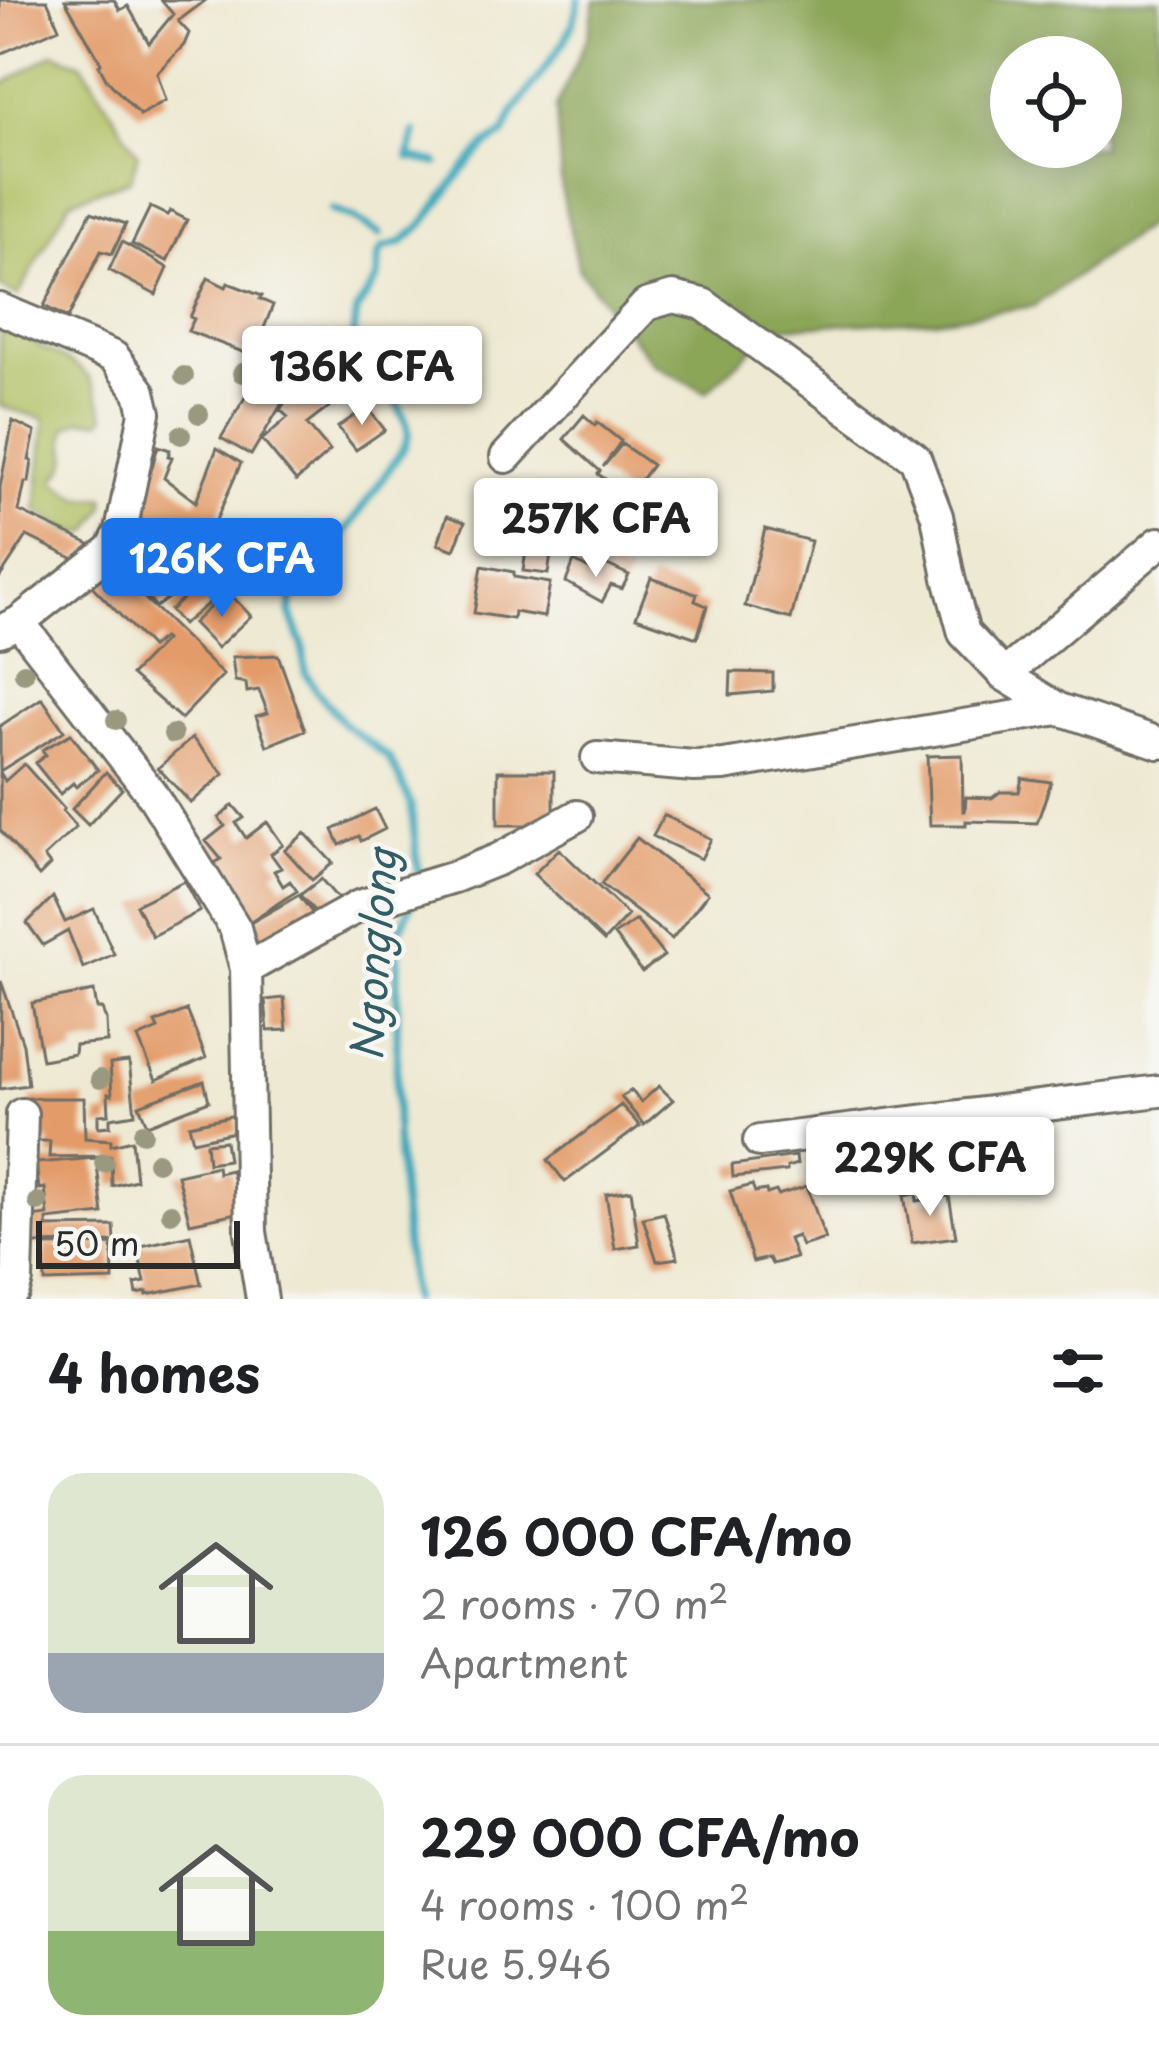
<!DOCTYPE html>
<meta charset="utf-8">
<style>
body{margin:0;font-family:"Playpen Sans",sans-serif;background:#f6f6f6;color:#202124;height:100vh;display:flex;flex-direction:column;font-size:45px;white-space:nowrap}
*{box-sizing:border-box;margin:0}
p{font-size:39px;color:#757577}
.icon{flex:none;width:66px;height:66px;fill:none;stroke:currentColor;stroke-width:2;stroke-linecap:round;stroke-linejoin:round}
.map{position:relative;height:1299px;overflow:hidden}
.panel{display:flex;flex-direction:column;background:#fff;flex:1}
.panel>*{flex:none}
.controls{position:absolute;left:990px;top:36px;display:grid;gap:24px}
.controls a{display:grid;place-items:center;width:132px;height:132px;border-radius:50%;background:#fff;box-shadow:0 6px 30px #0003;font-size:60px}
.scale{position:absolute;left:36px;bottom:30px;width:204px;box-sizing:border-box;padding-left:12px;border:6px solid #2b2b2b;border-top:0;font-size:33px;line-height:42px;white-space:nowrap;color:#2b2b2b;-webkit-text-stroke:9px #f6f6f2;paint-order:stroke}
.price{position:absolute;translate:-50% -102px;padding:0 27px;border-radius:12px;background:#fff;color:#222;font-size:39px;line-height:78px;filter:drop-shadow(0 3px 6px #0008)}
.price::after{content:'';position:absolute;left:50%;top:72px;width:36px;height:27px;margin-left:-18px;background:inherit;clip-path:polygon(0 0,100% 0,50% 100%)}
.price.selected{background:#1a73e8;color:#fff}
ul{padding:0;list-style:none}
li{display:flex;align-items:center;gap:36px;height:300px;padding:0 48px}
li+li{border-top:3px solid #e0e0e0}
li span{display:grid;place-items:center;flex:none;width:336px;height:240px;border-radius:36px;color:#555}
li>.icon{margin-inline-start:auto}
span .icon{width:144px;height:144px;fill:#fffc;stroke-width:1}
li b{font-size:51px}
h2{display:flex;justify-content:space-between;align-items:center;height:144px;padding:0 48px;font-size:51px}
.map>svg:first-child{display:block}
.green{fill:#b0bf62;stroke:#6e7546;stroke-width:3}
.forest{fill:#8ca658;stroke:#5c6842;stroke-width:3;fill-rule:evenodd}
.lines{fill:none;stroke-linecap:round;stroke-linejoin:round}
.stream{stroke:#3ca9bb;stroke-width:8}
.building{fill:#e39b69}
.minor-casing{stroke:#6f6e65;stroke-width:36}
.minor{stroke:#fff;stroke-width:30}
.tree{fill:#999980}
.labels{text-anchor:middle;stroke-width:9;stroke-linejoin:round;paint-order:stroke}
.water-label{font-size:42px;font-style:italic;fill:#325d65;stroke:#f6f6f2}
</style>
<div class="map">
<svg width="1159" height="1299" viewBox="0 0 1159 1299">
<rect width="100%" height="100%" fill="#f6f6f2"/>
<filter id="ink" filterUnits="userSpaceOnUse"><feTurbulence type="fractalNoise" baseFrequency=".00833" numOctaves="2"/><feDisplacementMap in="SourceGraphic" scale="24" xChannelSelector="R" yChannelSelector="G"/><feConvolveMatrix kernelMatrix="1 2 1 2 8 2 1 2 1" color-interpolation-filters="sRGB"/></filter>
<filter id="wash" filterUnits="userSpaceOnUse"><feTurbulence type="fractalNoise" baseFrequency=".004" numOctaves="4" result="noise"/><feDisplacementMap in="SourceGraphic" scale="48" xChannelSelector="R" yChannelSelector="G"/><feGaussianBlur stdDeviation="2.7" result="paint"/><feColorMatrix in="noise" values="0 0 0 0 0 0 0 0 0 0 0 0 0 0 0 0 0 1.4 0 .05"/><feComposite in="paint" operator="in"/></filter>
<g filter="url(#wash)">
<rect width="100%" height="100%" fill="#eee9d2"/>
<!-- green -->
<path class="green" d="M54,53L82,64L138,154L131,179L70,201L18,296L0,287V86Z
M0,326C25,332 24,338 43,348C84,369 91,369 105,416L101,421L81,420L66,428C61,450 78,459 55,478L56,482L80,498L105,497V507L89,532C68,537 55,519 36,510L45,419L0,406Z"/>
<!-- forest -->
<path class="forest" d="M595,0H1159V217L1034,306L934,320L776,327L706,392L653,364L579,270L562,194L556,108L588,36ZM1011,57H1101V147H1011Z"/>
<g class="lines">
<!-- stream -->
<path class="stream" d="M415,132L409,157L437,163
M332,210L353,218L380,234
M419,877L411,805L400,779L388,757L344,724L316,690L305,672L303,647L290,612L293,597L313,563L348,529L405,446L409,434L406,422L397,403L362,360L353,340L357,310L378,278L379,255L383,248L402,242L422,225L464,169L486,145L504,134L513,113L564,42L573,23L579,0
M411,1299L396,1135L398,930L403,924L414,897"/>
</g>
<g id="blocks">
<!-- building -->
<path class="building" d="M0,0H47L59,28L0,54Z
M65,0H114L120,10L128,6L149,43L173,14L161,0H206L178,21L189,33L184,45L157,73L166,100L140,115L107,80L99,65L101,63Z
M150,207L167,215L170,211L187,220L167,261L132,244Z
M91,212L126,224L112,254L101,251L68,318L44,306Z
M122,242L168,268L156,295L109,270Z
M208,278L226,287L228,283L262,296L260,299L273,305L253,356L188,331L194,319L190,317Z
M304,355L329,407L307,424L330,451L296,481L262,440L288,417L280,410L294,388L288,377Z
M257,377L287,395L251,455L221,438Z
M367,407L385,430L356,450L338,427Z
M584,415L595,425L597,422L621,441L603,467L622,444L652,465L629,496L598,474L600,471L564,439Z
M13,421L35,432L29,460L32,461L29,482H25L19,511L94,546L76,560L27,536L0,577V487Z
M158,446L170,450L168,456L172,457L164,478L196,502L217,448L241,463L210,534L253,567L182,625L170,610L212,573L137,519Z
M447,516L465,522L454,550L438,544Z
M765,529L811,541L791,619L745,606Z
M129,540L164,566L162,571L166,574L172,566L187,584L156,607L142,591L144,590L114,562Z
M527,544L552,547L548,574L523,571Z
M574,561L597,573L601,562L629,575L622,589L611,585L602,602L566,582Z
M112,566L223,675L181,719L131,675L165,640L163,638L151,647L89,583Z
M482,566L514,572V577L550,583L544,617L514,612L513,619L474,613Z
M651,578L697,594L695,601L707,606L697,638L636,617Z
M227,591L251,616L217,648L193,623Z
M278,655L305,730L267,746L256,716L268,713L259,690L247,692L246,683L235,681L232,657Z
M731,672L773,673V691L730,695Z
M42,698L64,731L0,771V726Z
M71,734L98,770L76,787L73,783L60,794L35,763L46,755L42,750Z
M192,738L224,774L191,803L158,768Z
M962,755L963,811H965L966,797L992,798L1000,792H1019L1022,778L1051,782L1037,823L966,821V825H930L927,756Z
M24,764L64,809L62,811L76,827L44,857L50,865L39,876L0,830V772L5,781Z
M498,771H554V825H498Z
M106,772L122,789L88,825L72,809Z
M233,805L244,818L236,823L246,838L267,822L283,845L271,854L281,868L274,871L283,886L290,881L297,891L246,924L210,866L221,859L206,841L225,826L219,818Z
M375,809L385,829L361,841L359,836L340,845L333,830Z
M664,815L711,839L701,859L653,836Z
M305,833L333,863L312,880L285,850Z
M637,838L708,893L672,939L601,884Z
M559,849L628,915L604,941L534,874Z
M321,879L339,900L319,916L300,895Z
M184,881L200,911L152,936L136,905Z
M299,895L319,922L258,958L245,926Z
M53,897L65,922L94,909L114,954L83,968L68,931L43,945L27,923Z
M636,920L664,956L642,972L614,935Z
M1,981L23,1044L28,1085L0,1089Z
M94,991L97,1009H102L106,1020L107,1042L75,1045L74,1054L42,1060L32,1003Z
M284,998L287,1030L268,1031L265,1000Z
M187,1010L206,1058L156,1080L138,1038L158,1029L155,1023Z
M129,1062L135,1114L110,1118V1126L98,1127V1115L109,1114L108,1094L112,1095L110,1064Z
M204,1081L209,1101L147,1125L139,1105Z
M659,1086L673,1100L644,1125L621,1097L631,1090L641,1102Z
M30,1098H84L85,1138L111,1140V1145L132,1140L136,1180L112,1186L111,1156L49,1157L50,1141H36Z
M621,1105L640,1126L565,1182L548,1160Z
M235,1115L238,1131L193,1141L189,1125Z
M225,1141L228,1160L208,1163L206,1143Z
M796,1156L797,1164L787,1167V1171L733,1177L732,1165Z
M96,1158L103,1214L47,1220V1227L114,1226L115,1242L34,1244L31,1217L48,1215L45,1188L39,1189L36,1163Z
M217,1166L218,1173L231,1170L241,1212L190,1223L177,1175Z
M752,1185L755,1192L766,1190L767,1194L776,1191L778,1195L807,1186L825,1239L802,1246L797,1236L789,1239L796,1258L772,1264L769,1258L753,1262L730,1191Z
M631,1190L639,1245L615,1249L606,1194Z
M916,1193L917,1201L949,1196L956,1237L912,1243L904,1195Z
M664,1213L678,1258L657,1261L643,1218Z
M190,1235L201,1284L147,1295V1292L137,1294L135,1284L145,1282L137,1247Z
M112,1244L113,1280L45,1282L44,1246Z"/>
</g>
</g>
<g filter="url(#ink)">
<use href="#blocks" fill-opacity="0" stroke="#6f6e65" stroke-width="3"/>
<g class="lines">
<!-- minor casing -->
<g class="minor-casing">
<path id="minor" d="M0,309L114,357L140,392L145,413L121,531L112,549L19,622L0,631
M506,457L646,305L673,297L703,304L915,458L937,516L949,578L964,633L1004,675L1059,709L1159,743
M19,622L151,793L235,928L246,969L251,1232L262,1299
M1004,675L1159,543
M597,758L694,766L724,765L1059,709
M246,969L359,906L454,877L499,859L577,816
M759,1141L1159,1091
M0,1297L14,1290L17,1280L22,1114"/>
</g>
<!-- minor -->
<use href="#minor" class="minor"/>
</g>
<!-- trees -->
<g class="tree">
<circle cx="242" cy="373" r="10"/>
<circle cx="184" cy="376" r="10"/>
<circle cx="199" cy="414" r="10"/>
<circle cx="181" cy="435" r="10"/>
<circle cx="150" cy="553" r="10"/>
<circle cx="24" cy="673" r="10"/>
<circle cx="116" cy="720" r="10"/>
<circle cx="173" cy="734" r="10"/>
<circle cx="100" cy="1079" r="10"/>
<circle cx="143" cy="1133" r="10"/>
<circle cx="157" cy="1162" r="10"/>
<circle cx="104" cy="1163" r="10"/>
<circle cx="38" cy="1202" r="10"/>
<circle cx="171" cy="1213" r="10"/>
</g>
</g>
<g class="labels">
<!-- water labels -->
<g class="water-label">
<text transform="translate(375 955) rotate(-86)" y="15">Ngonglong</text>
</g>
</g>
</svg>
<div class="controls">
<a><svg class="icon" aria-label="locate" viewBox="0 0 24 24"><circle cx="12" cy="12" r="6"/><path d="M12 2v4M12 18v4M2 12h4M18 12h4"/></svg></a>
</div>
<div class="scale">50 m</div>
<b class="price" style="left:362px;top:428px">136K CFA</b>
<b class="price" style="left:596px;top:580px">257K CFA</b>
<b class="price selected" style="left:222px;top:620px">126K CFA</b>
<b class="price" style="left:930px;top:1219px">229K CFA</b>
</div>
<section class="panel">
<h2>4 homes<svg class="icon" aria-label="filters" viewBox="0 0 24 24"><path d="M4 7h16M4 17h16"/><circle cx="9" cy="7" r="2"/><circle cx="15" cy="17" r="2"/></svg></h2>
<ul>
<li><span style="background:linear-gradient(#dfe7d0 75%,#9aa5b1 0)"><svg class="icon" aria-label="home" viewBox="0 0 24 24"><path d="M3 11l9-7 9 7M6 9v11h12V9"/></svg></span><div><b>126 000 CFA/mo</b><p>2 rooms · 70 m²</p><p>Apartment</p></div></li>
<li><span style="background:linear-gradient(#dfe7d0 65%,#8fb573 0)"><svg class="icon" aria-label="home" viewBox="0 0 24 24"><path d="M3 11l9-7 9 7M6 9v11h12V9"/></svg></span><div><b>229 000 CFA/mo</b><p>4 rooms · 100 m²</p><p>Rue 5.946</p></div></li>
</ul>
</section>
